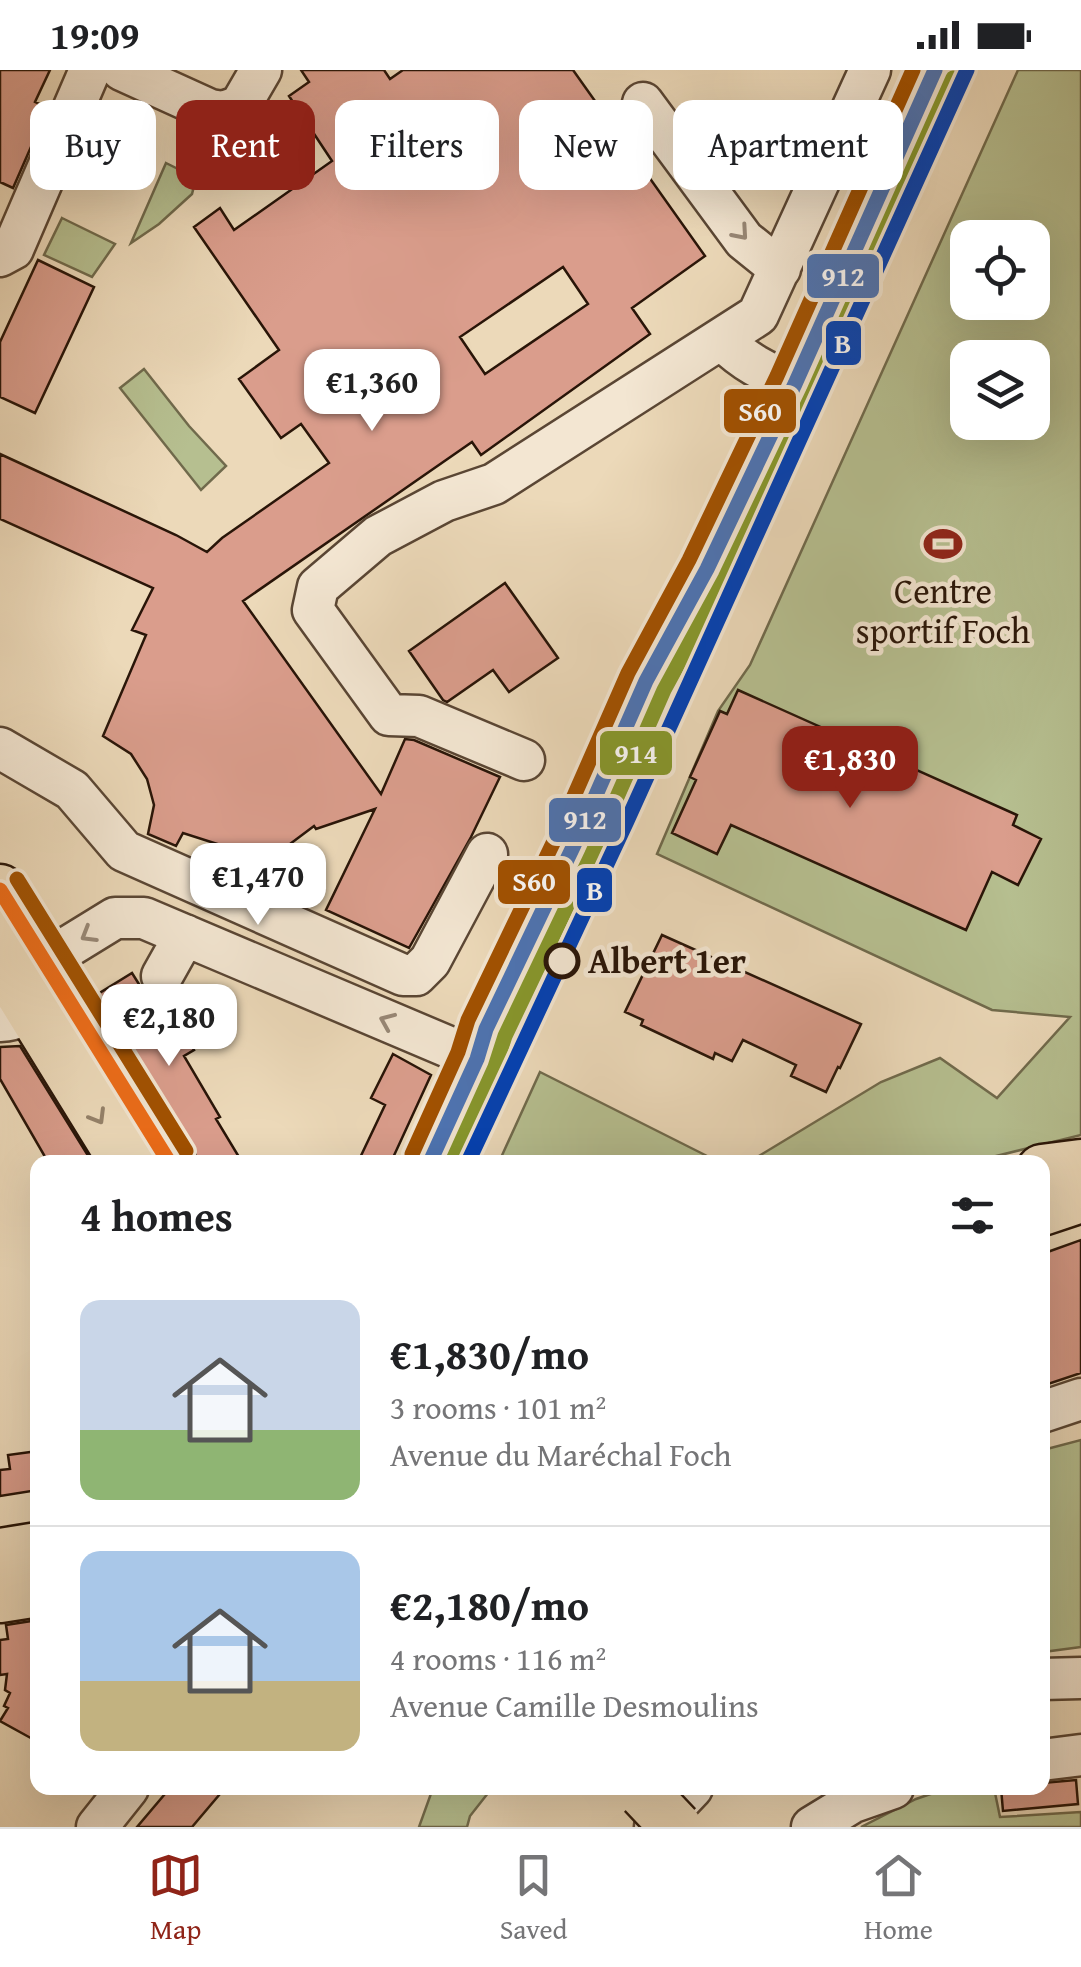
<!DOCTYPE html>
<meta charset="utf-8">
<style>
body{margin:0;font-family:"Gentium Book Plus",serif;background:#f2f2f2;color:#202124;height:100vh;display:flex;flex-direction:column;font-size:38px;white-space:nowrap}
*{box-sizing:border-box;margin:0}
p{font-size:32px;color:#757577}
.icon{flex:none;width:55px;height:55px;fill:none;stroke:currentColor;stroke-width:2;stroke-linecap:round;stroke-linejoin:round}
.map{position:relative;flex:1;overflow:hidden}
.panel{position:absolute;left:30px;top:1085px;width:1020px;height:640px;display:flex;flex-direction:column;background:#fff;border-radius:20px;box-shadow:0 10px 40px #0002}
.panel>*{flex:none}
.guide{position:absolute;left:30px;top:30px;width:1022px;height:90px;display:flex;gap:20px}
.controls{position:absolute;left:950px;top:150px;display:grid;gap:20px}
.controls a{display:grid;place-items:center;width:100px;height:100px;border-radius:20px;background:#fff;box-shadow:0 10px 40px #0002;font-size:50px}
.price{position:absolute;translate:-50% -85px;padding:0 22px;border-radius:20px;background:#fff;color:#222;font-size:32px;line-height:65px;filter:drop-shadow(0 2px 5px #0008)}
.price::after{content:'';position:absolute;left:50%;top:60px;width:30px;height:22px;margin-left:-15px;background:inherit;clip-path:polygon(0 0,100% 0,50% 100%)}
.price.active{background:#8f2418;color:#fff}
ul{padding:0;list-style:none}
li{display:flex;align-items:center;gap:30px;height:250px;padding:0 50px}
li+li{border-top:2px solid #e0e0e0}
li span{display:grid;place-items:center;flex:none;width:280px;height:200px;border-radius:20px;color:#555}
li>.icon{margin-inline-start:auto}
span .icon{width:120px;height:120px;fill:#fffc;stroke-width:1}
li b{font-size:42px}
h2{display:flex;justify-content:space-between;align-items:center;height:120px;padding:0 50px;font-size:42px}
.chip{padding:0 35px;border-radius:20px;background:#fff;box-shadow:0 10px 40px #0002;font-size:35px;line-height:90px}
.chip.active{background:#8f2418;color:#fff}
.status{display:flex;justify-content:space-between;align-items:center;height:70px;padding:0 50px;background:#fff;direction:ltr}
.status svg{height:28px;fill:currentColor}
.menu{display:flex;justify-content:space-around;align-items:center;height:140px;border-top:2px solid #e0e0e0;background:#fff;font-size:28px;color:#757577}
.menu a{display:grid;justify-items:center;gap:5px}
.menu .active{color:#8f2418}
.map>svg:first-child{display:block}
.green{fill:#b6bf90;stroke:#706a4c;stroke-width:2.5;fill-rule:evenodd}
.building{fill:#da9d8c;stroke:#291508;stroke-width:2.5;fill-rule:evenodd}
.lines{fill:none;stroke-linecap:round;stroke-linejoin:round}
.minor-casing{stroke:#5a4634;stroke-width:45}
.major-casing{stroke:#291508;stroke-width:55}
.minor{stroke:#f3e6d2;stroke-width:40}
.major{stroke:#ecd9b9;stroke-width:50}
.major-bridge-casing{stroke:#291508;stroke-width:55;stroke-linecap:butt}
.major-bridge{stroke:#ecd9b9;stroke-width:50}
.bus-1-casing{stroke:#f3e6d2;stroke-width:22}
.bus-2-casing{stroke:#f3e6d2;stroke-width:22}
.bus-3-casing{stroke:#f3e6d2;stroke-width:22}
.bus-4-casing{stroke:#f3e6d2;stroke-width:22}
.bus-5-casing{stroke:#f3e6d2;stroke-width:22}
.bus-1{stroke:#4c74b5;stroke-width:15}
.bus-2{stroke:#87982c;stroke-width:15}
.bus-3{stroke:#a25100;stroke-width:15}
.bus-4{stroke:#ed6c18;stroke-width:15}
.bus-5{stroke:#a25100;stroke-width:15}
.tram-1-casing{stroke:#f3e6d2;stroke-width:22}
.tram-1{stroke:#0040b6;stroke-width:15}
.oneway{stroke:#988877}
.oneway2{stroke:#948169}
.stop-dot{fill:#f3e6d2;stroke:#291508;stroke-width:5}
.labels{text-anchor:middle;stroke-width:9;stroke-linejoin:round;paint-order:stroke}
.poi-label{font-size:35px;fill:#291508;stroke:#f3e6d2}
.stop-label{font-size:35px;font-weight:bold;fill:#291508;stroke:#f3e6d2;text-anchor:start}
.line-badge{stroke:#f3e6d2;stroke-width:4}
.badge-label{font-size:28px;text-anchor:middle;font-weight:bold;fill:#fff}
</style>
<div class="status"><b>19:09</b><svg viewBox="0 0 49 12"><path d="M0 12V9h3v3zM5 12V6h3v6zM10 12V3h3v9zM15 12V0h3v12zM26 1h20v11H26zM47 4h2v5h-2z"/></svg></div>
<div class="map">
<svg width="1081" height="1757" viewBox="0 0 1081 1757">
<rect width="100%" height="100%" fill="#ecd9b9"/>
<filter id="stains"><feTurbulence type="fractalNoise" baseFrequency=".002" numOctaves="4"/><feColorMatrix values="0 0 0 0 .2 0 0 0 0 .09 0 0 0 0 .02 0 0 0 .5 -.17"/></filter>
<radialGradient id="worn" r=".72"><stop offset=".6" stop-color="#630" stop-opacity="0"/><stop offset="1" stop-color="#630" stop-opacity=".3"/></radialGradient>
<!-- green -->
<path class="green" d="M1018,0H1081V1065L972,1092H749L881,1012L940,988L997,1028L1070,947L992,940L657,784L718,641L750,595ZM968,168H1032V232H968ZM968,288H1032V352H968Z
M166,93L196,108L192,124L159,154L131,173Z
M62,148L115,174L92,207L44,185Z
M144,299L189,356L226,396L201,420L120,318Z
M540,1002L719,1092H499Z
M1081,1370V1577L1043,1582V1380Z
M433,1718H492L470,1746L467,1757H419Z
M948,1718H994L1000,1747L1081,1742V1757H861L916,1729Z"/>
<!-- building -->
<path class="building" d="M0,0H50L35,32L48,38L13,118L0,112Z
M301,0H384L390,9L403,0H573L705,186L632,238L650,264L481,385L472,372L243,531L381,724L405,669L414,670L500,707L471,767L409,878L326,840L375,739L316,759L314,756L286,777L269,778L264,789L183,763L176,776L148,764L154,735L147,709L131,684L103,666L146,565L132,560L153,518L0,449V384L176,465L207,482L222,468L329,393L301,354L281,368L239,309L279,280L194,157L220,138L234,160L332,91L289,26L309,12ZM563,197L588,234L485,304L460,267Z
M38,190L94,217L35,343L0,327V272Z
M505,513L558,588L509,622L493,600L447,632L443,630L409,581Z
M738,620L1017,745L1013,755L1041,769L1018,815L992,802L966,860L731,755L717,784L672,763L696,710L690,707L720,641L727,644Z
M662,865L861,954L840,998L838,997L826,1022L791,1006L796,995L743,970L732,991L715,983L713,989L641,955L643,950L625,942Z
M132,903L172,967L182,961L194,980L184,986L220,1047L216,1049L242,1092H198L193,1077L98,924Z
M20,976L92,1092H48L0,1009V977Z
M393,984L431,1005L391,1092H358L385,1035L371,1028Z
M1081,1170V1303L1042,1316V1184Z
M38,1381V1420L0,1426V1400L10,1399L8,1385Z
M38,1550V1672L0,1651L8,1638L4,1636L10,1623L5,1620L7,1604L0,1605V1570L8,1569L6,1555Z
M1076,1710L1078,1734L1003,1741L1001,1718H1042V1713Z
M170,1718H225L192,1757H137Z"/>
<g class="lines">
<!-- minor casing -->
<g class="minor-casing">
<path id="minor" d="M122,0L210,40L223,42L240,36L261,0
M643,33L744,170L780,199
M0,186L13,179L90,0
M721,269C745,292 764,302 795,314
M0,678L72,720L124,781L403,905H416L430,891L487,784
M524,690L419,646L389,645L313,540L318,517L378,466L444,431L494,414L758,245L870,0
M162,906L185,865
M0,951C38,949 41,922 45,891L115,848H144L477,989
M1042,1342L1081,1329
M1042,1609L1081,1608
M1042,1690L1081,1685
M97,1757L128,1718
M655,1757L692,1718
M812,1757L853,1732L893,1718"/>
</g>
<!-- major casing -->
<g class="major-casing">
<path id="major" d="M0,820L169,1092
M0,889L125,1092
M430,1092L477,989L486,959L574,775L646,611L707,499L795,314L935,0
M1042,1100L1081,1095
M1042,1140L1081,1127
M0,1484L38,1478
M0,1527L38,1521"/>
</g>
<!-- minor -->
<use href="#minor" class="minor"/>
<!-- major -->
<use href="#major" class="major"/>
<!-- major-bridge casing -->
<g class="major-bridge-casing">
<path id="major-bridge" d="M644,1723L676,1757"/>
</g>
<!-- major-bridge -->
<use href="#major-bridge" class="major-bridge"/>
<!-- bus-1 casing -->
<g class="bus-1-casing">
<path id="bus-1" d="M430,1092L477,989L486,959L574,775L646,611L707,499L795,314L935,0"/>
</g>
<!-- bus-2 casing -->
<g class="bus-2-casing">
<path id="bus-2" d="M452,1092L495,997L505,966L592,784L664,620L725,508L813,323L953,8"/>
</g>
<!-- bus-3 casing -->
<g class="bus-3-casing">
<path id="bus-3" d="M412,1084L458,982L468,950L556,767L628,603L689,490L777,306L913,0"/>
</g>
<!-- bus-4 casing -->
<g class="bus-4-casing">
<path id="bus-4" d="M0,820L169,1092"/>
</g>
<!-- bus-5 casing -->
<g class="bus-5-casing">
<path id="bus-5" d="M17,809L186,1081"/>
</g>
<!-- bus-1 -->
<use href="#bus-1" class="bus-1"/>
<!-- bus-2 -->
<use href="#bus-2" class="bus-2"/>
<!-- bus-3 -->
<use href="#bus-3" class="bus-3"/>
<!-- bus-4 -->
<use href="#bus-4" class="bus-4"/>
<!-- bus-5 -->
<use href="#bus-5" class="bus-5"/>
<!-- tram-1 casing -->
<g class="tram-1-casing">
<path id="tram-1" d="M468,1092L627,751L967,0"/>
</g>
<!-- tram-1 -->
<use href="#tram-1" class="tram-1"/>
</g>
<!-- one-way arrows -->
<defs><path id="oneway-chevron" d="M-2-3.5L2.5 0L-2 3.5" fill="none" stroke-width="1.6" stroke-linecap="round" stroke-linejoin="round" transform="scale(2.5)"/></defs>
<g class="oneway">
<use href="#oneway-chevron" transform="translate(741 163) rotate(49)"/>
<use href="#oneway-chevron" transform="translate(88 865) rotate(149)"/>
<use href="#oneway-chevron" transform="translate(387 951) rotate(-157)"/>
</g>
<use class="oneway2" href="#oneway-chevron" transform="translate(98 1047) rotate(59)"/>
<!-- icons -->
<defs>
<g id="stadium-bare" transform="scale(3)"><path d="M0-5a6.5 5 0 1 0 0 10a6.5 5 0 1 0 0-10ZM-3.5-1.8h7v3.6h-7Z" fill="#8f2418" stroke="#f3e6d2" stroke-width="2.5" paint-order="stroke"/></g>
</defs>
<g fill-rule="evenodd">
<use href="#stadium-bare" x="943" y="474"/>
</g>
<!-- markers -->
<circle class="stop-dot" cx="562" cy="891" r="16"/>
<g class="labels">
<!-- poi labels -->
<g class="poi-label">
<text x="943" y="533">Centre<tspan x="943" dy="40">sportif Foch</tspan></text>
</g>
<!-- stop labels -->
<g class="stop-label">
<text x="588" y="903">Albert 1er</text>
</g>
</g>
<g class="line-badge">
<rect x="805" y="182" width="76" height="48" rx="10" fill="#4c74b5"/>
<rect x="824" y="249" width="39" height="48" rx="10" fill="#0040b6"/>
<rect x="722" y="317" width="76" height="48" rx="10" fill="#a25100"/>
<rect x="598" y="659" width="76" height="48" rx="10" fill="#87982c"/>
<rect x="547" y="726" width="76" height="48" rx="10" fill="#4c74b5"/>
<rect x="496" y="788" width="76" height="48" rx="10" fill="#a25100"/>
<rect x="575" y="796" width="39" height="48" rx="10" fill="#0040b6"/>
</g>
<g class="badge-label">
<text x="843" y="216">912</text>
<text x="843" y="283">B</text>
<text x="760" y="351">S60</text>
<text x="636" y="693">914</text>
<text x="585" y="759">912</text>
<text x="534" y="821">S60</text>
<text x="595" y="830">B</text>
</g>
<rect width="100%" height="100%" filter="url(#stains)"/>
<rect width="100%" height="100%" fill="url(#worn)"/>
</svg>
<div class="controls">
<a><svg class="icon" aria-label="locate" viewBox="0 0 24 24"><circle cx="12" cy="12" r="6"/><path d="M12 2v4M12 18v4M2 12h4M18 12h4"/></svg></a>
<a><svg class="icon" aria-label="layers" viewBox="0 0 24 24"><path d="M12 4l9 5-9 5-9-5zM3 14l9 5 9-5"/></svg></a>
</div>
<b class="price" style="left:372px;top:364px">€1,360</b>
<b class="price active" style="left:850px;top:741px">€1,830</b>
<b class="price" style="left:258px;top:858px">€1,470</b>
<b class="price" style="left:169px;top:999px">€2,180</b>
<div class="guide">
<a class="chip">Buy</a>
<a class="chip active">Rent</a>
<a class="chip">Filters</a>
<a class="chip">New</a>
<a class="chip">Apartment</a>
</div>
<section class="panel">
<h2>4 homes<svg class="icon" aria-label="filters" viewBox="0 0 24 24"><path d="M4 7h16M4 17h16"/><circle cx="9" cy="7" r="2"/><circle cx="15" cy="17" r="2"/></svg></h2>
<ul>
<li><span style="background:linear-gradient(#c9d6e8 65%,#8fb573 0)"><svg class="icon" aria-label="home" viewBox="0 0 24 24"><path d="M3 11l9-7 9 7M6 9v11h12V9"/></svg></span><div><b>€1,830/mo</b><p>3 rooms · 101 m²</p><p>Avenue du Maréchal Foch</p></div></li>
<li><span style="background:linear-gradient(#a9c7e8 65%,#c2b280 0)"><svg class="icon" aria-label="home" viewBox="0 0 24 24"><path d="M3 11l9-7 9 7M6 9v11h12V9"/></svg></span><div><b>€2,180/mo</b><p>4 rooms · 116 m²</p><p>Avenue Camille Desmoulins</p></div></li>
</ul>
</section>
</div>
<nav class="menu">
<a class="active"><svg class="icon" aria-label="map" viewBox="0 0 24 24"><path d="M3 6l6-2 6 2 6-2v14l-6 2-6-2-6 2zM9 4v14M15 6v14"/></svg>Map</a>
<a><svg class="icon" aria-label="saved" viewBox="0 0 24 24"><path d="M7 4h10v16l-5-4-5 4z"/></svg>Saved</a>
<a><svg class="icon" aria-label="home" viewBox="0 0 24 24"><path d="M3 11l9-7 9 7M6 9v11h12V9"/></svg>Home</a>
</nav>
